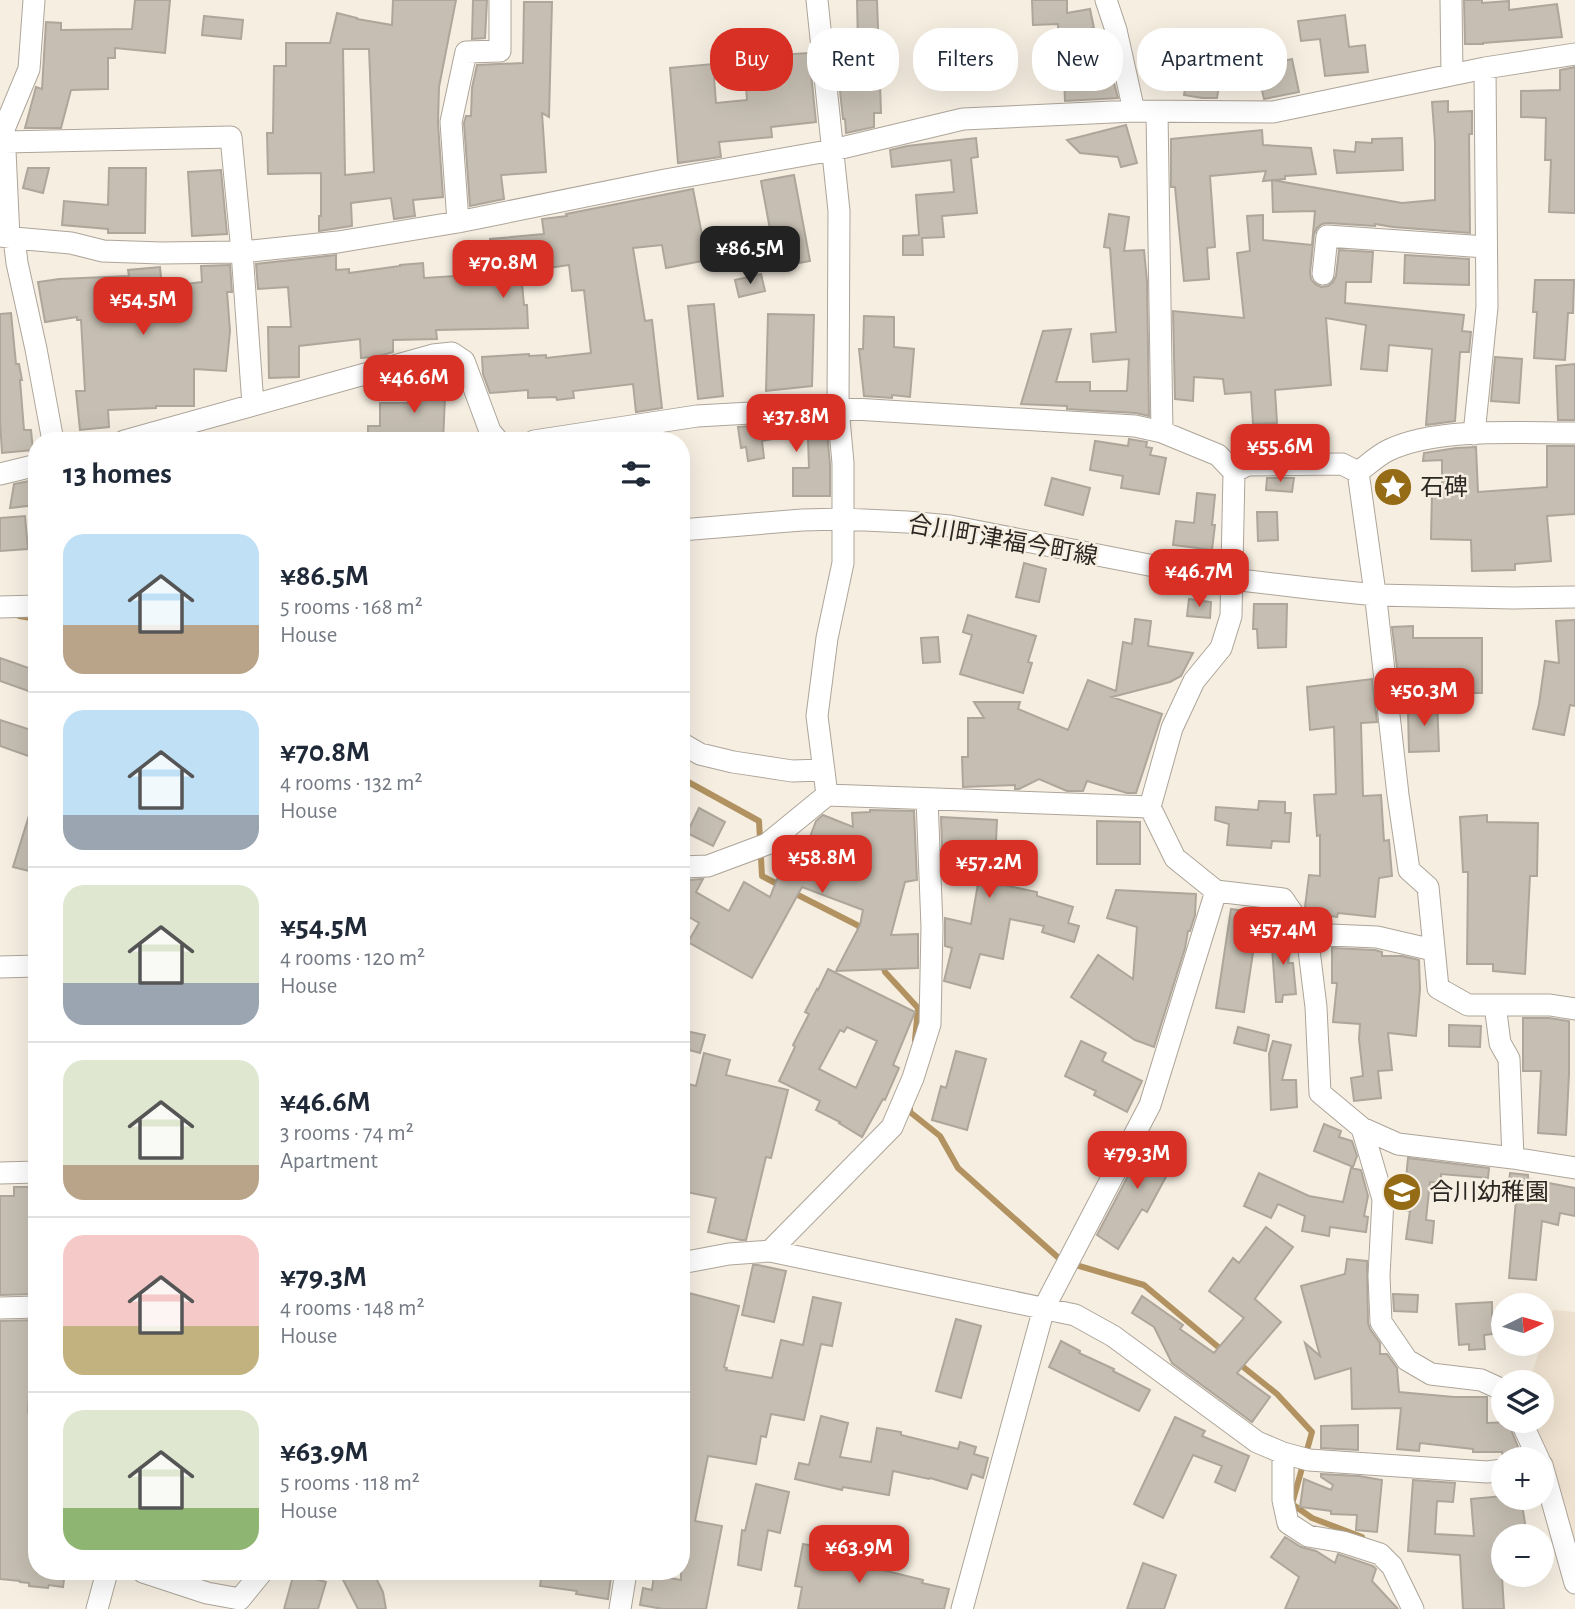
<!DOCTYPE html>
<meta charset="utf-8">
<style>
body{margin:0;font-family:"Alegreya Sans","Noto Sans JP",sans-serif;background:#f2f2f3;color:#1f2937;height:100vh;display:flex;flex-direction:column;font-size:26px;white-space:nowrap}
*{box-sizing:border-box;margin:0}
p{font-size:23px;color:#747a83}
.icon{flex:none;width:38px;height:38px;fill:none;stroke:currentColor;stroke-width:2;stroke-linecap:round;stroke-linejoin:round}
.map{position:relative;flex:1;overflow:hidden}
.details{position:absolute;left:28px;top:432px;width:662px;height:1148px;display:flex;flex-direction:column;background:#fff;border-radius:28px;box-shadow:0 7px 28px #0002}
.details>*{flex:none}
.hud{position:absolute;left:710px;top:28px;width:665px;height:63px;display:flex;gap:14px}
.needle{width:46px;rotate:85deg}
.controls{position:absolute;left:1491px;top:1293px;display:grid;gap:14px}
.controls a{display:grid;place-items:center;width:63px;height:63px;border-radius:50%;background:#fff;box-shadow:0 7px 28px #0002;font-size:35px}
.price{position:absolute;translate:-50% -60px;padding:0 16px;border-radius:14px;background:#d93025;color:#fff;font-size:23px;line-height:46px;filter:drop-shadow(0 2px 4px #0008)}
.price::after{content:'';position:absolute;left:50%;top:42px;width:21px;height:16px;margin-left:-10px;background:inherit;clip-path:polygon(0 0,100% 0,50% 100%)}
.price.on{background:#222;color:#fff}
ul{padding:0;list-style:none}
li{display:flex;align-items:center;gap:21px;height:175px;padding:0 35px}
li+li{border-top:2px solid #e0e1e3}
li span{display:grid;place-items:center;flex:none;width:196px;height:140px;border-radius:21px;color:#555}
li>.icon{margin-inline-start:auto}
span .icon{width:84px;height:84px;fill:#fffc;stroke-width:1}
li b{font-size:30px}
h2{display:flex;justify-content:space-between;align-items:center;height:84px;padding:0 35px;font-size:30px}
.chip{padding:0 24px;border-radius:28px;background:#fff;box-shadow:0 7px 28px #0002;font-size:24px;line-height:63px}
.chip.on{background:#d93025;color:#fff}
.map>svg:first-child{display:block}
.built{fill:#eee1cf}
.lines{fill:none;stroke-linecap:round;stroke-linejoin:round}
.stream{stroke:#b19260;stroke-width:6}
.building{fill:#c6beb2;stroke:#aea69a;stroke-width:2;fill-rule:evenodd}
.minor-casing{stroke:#ada599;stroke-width:23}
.minor{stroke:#fff;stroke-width:21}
.labels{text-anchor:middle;stroke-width:5;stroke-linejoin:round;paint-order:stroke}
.poi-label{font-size:24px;fill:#2b2824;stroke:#f6eee1;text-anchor:start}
.street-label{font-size:24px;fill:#2b2824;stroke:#f6eee1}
</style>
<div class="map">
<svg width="1575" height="1609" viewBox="0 0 1575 1609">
<rect width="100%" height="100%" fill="#f6eee1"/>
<!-- built -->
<path class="built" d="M1553,1310L1575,1312V1547L1532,1421H1542V1382H1529Z"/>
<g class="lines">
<!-- stream -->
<path class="stream" d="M19,616L37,619
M681,778L759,821L762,876L783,887
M792,892L857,925L865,933
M882,962L885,972L918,1008L915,1040
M910,1107V1112L940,1136L958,1168L1062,1261L1144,1285L1223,1351
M1237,1362L1277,1394L1312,1432L1292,1504L1312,1518L1362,1537"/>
</g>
<!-- building -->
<path class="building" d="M135,0H170L165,53L115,48V58H108V89L71,90L61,128H25L36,87L42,89L46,22L61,23V30L132,29Z
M393,0H456L439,87L438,123L443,197L413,200L415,216L394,219L391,198L351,203L352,226L319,231V216H321V173L268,174L267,133H273L274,66H286V43H330L337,13L357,18V19L392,25ZM343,49H369L374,172L345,175Z
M473,0H487L485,38L472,39Z
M857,0H877L881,113H874V127L846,133L845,119H843L835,44L858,43Z
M1032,0H1067V13L1090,9L1094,28H1092L1091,78L1111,71L1118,98L1065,101L1064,79H1059L1058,24L1033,25Z
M1464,0H1482V3L1509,1V10L1557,4L1562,37L1483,43V44H1465Z
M524,2H552L549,117L542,113L546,172L501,175L504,199L470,206L464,123L466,116H471L472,88L477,65L523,63Z
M1345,15L1349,47L1365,45L1368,72L1325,76L1320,39L1301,41L1298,21Z
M204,16L243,20L241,39L202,35Z
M809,53L816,122L771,127L772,137L719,142L721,157L678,163L670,68L713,64L716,103L747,100L744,64L779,61L778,55Z
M1190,59L1226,66V61L1252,63L1251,69L1292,59L1299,92L1264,99L1260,82L1220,79L1217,98H1202L1184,95Z
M1575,67V213L1549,212L1551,160H1545L1546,118L1521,117V91L1560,90V70Z
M1448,101V112L1472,111V134H1469L1470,233L1393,227L1375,224V226L1328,223L1322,224L1317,228L1314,234L1310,273L1311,279L1315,284L1321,287L1328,286L1333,282L1336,276L1339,250L1373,252L1371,282H1346L1345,303L1464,315L1462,331L1471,332L1469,352H1460L1455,421L1426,425L1432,349L1389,345L1387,371L1361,369L1366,325L1326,318L1331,385L1275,390L1277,423L1253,424L1251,392L1225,394L1223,379L1194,377L1193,401L1175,399L1173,311L1244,318L1237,253L1250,251L1247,216L1263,215V240L1312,245L1315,211L1273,212L1272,180L1402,203L1435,200V142L1432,102Z
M1126,125L1137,163L1121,167L1118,157L1080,153L1067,140Z
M1262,130L1263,145L1311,148L1316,174L1285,176V179L1263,181L1266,171L1210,176L1215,247L1207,248L1209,279L1184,281L1175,187H1171V139Z
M976,138L978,157L971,158L977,213L942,216L944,237L922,238L923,255H903V236L919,235L916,195L954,192L951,160L892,167L890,150L907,146Z
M1402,138L1403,170L1337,173L1334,150L1355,152L1356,142L1372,143V139Z
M28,168H49L43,193L23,188Z
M109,168H146L145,233H108V229L62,225L64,201L108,205Z
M221,170L227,234L192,236L188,172Z
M794,175L810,261L777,267L761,181Z
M693,189L707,260L666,268L662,245L633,248L645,321L652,320L662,408L636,412L633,384L573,391L574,398L557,400L556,397L528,398V390L490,393L483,374L482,357L529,354V356L546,355V358L591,353L584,290L572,291L569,265L521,272L524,305H527L528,328L436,330L437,339L393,340V352L376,357L361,358L360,339L299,346V377L269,378L268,327H291L288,287L258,289L256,264L336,255V270L349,269V273L400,266V265L423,263L424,278L487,274L485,254H491L490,239L544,234L542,219L567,216L566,214Z
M1109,214L1129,217L1124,251L1144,250L1147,281L1149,416L1136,413L1067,409V406L1021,404L1043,331L1071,329L1056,382H1090V391H1127L1129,359L1093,362L1091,334L1116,332L1110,248L1104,247Z
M1405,255L1469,259V285L1404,283Z
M230,265L232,292H227L230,331L226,371L194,369V406H156V408L108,410L109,427L80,430L76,391H85L81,320H77V317L45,322L38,282L59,279L129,276L128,270L160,267L162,287L202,282L201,266Z
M761,274L765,291L739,297L735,280Z
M1535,280H1574L1573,313H1568L1565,360L1534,358L1537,312H1533Z
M714,304L723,396L698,399L688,306Z
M11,313L16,364H19L22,380H20L24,430H31L33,450L2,453L0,421V314Z
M768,314L814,315L812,386L766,391Z
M864,316L894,317V347L914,349L910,397L892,395V398L864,396L859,349H863Z
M1495,357L1522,359L1519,403L1491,401Z
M1575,364V420H1558L1556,366Z
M419,374L446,375L443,441H368V426H380V403H419Z
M826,422L830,464V496H793V468H809L808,439L783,437L762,441L764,458L748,461L746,447L741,448L738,427Z
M1129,439L1147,442L1146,447L1152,448L1150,455L1166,458L1159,494L1121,488L1123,476L1090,470L1095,441L1128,446Z
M1547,446H1575V514L1547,516L1551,561L1515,564V570L1472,571L1471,540L1431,539L1432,492H1442V460L1423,461L1424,453L1456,448L1476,447L1478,492L1547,487Z
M1052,478L1090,488L1083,515L1045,505Z
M1267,478H1294L1292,492L1266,490Z
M34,480L35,505L10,508L14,484Z
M1197,493L1215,495L1212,525H1215L1212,550L1173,545L1176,521L1194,523Z
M1257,512H1277L1278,540L1258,541Z
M25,516L28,549L0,551V518Z
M1024,563L1046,569L1039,602L1016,597Z
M1189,599L1211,602L1210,618L1187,616Z
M1254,604H1287L1286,647L1258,648L1257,629H1253Z
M968,615L1036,636L1028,662L1032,663L1023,693L960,674L972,635L963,632Z
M1135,619L1151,621L1148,646L1193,653L1181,676L1170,682L1112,697L1162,714L1136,793H1127L1087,781L1083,791H1067L1039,779L1019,789H1015V785L963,787L962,757H968V718H984L974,702H1020L1018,709L1068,730L1088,680L1116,691L1123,642L1132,644Z
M1575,620V706L1570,705L1564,735L1533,729L1539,704L1545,661L1559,663L1556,621Z
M1413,626V638H1482V693H1444L1443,669L1397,668L1392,627Z
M938,637L940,662L923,663L921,638Z
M0,658L37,671V694L0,681Z
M1372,679L1377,722L1361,723L1363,796L1381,795L1384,841L1389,840L1392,876L1379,878L1375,917L1338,913L1337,917L1308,912L1305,907L1309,875L1320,876V835L1317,836L1314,795L1336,794L1334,727L1310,730L1307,687Z
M1437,699L1439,751L1409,752L1408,712L1422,711V700Z
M0,720L37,732V759L0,746Z
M1259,801L1285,802V813H1291L1289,842L1272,841L1271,848L1227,845L1229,824L1215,820L1216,807L1258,810Z
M32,806L37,807V873L13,867Z
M699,808L725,822L713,846L687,833Z
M870,810L914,811L917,880L905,882L891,935L918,934V968L836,971L860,925L863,910L802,887L752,978L688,942L699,923L684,914L681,919V883L683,884L689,880L703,879L696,892L729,911L744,882L770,897L791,844L805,850L816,821L823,815L853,827L852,813L870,812Z
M1487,815V822L1538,823L1537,876H1530L1525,974L1493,971V964H1467L1468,872H1463L1460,817Z
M941,817L997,820L994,883L1037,892V896L1073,907L1068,923L1079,926L1074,942L1042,932L1044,926L1010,919L1003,959L980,954L970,988L944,981L952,948L945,946V918L971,924L979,878L943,876Z
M1097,821L1140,822V864H1097Z
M1116,890L1196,894L1195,915L1190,931H1188L1185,948L1154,1047L1135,1040L1071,997L1098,955L1133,979L1137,927L1107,918Z
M1231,909L1259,913L1244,1012L1216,1008Z
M1271,934L1292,937L1288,963H1293L1296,994L1283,995L1282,1002H1276Z
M1332,948L1375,950L1382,952V956H1402L1419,960L1420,989L1416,1036L1388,1033L1392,1070L1378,1071L1381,1098L1354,1101L1351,1078L1363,1076L1359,1039L1360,1024L1333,1022L1337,983H1332Z
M828,969L915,1012L893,1065L899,1068L885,1100L883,1099L862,1137L839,1123L840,1122L816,1110L820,1101L779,1081L795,1047L793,1045L809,1014L805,1012L817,989L818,990ZM847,1027L877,1041L856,1088L819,1069L840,1030L844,1032Z
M1523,1018H1549L1569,1021V1074L1566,1135L1538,1133L1541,1071H1523Z
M1449,1025L1481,1026L1480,1047L1449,1046Z
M1238,1027L1269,1035L1266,1051L1234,1043Z
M686,1031L705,1035L700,1053L682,1048Z
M1081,1041L1106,1053L1102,1061L1142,1081L1127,1112L1094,1095L1096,1091L1065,1076Z
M1273,1041L1291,1045L1282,1080H1296L1297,1107L1271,1110L1269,1054Z
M956,1051L986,1059L967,1130L932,1120L941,1086L946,1088Z
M704,1053L730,1060L726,1075L788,1090L771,1158L766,1157L746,1240H741L708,1232L716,1198L681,1191V1082L696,1086Z
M1324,1124L1341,1131L1339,1137L1352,1141L1357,1156L1353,1167L1314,1151Z
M1153,1134L1175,1144L1163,1170L1168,1173L1147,1212L1142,1209L1118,1249L1097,1235L1138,1157L1142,1159Z
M1408,1158L1489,1168L1488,1178L1441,1174V1183L1430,1182L1426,1220L1434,1221L1432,1243L1406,1239L1410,1211L1403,1210Z
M1351,1168L1361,1170L1368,1196L1364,1216L1368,1217L1366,1232L1330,1227L1329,1236L1302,1231L1305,1216L1278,1204L1271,1218L1244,1206L1259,1173L1309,1196L1343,1202Z
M1510,1173L1528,1175V1179L1575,1188V1216L1560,1213L1558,1225L1542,1221L1536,1280L1509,1278L1516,1200L1507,1199Z
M14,1187H37V1294L0,1295V1196H14Z
M1266,1227L1293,1247L1254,1300L1255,1299L1281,1322L1237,1373L1270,1397L1252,1422L1172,1363L1154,1327L1132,1313L1142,1296L1183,1325L1180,1329L1214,1353L1244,1318L1209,1291L1233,1258L1239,1263Z
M1347,1259L1367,1261L1368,1323L1370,1329L1380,1343V1354H1387L1397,1368L1399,1392L1454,1397H1487V1423L1508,1422L1520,1452L1503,1457L1502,1452H1473V1449L1420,1443L1419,1451L1397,1449L1401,1408L1352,1409L1351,1368L1315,1379L1305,1343L1320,1356L1301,1286L1345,1274Z
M753,1265H758L786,1271L774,1322L742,1315Z
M681,1291L739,1306L724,1367L727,1368L726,1370L772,1378L781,1340L803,1345L813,1297L841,1303L832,1346L821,1344L804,1420L771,1414L766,1437L761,1436L756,1464L708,1456L695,1521L722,1526L706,1609H663L640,1605L643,1588L652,1590L654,1575L681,1580V1425L686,1393L681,1392Z
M1393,1294L1418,1295L1417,1312L1394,1311Z
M1492,1302V1334L1484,1335L1485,1349L1469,1350V1344L1459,1345L1456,1304Z
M956,1319L981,1326L961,1398L936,1391Z
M37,1320V1373H34V1377L30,1378L28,1412L37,1413V1572H65L63,1587L49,1585L48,1588L29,1586V1583L20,1582V1581L0,1579V1321Z
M1061,1341L1080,1351L1079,1353L1114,1369L1113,1371L1150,1390L1139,1411L1049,1367Z
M821,1416L848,1423L840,1457L871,1462L877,1428L901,1432V1435L958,1449L960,1442L976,1447L974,1454L988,1458L983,1478L972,1474L967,1489L930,1478L929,1479L893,1471L889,1495L843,1487L842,1490L795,1479L799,1463L809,1465Z
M1175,1417L1205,1431L1202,1436L1249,1456L1235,1491L1215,1482L1222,1466L1193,1455L1163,1518L1134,1504Z
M1358,1425V1450L1321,1448V1426Z
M1321,1474L1359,1476L1382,1480L1377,1532L1356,1530L1357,1515L1331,1514V1511L1300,1507L1304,1479L1331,1490L1333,1485L1321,1477Z
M1413,1480L1455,1483L1453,1502L1437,1501L1435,1534L1474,1536L1471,1499L1503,1496V1498H1521L1527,1536H1503V1545H1500L1504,1609H1463L1460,1555L1408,1551Z
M756,1484L789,1492L780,1533L768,1530L761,1570L738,1565L742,1530L745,1531Z
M1285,1537L1301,1547L1316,1551L1335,1563L1338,1554L1373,1566L1376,1569L1372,1581L1398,1609H1285L1299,1577L1271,1557Z
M803,1544L843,1551L842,1557L862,1563V1565L923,1580L922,1583L949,1589L944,1609H798L802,1587L795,1586Z
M1143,1563L1176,1575L1164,1609H1127Z
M339,1572H373L383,1592L386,1609H358Z
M542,1572H601L600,1575L611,1577L608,1599L576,1594L577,1591L540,1586Z
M294,1573L326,1582L318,1609H284Z"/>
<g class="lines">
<!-- minor casing -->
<g class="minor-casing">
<path id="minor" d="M817,0L839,211L838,408L843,463V563L827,638L817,716L827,795
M1106,0L1116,30L1134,111
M1451,0L1452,74
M1157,112L1162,432
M5,142L231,137L242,252L253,405
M458,222L451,122L466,52L500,51V0
M0,236L14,238L71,243L103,251L161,253L242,252L338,242L458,222L665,180L833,150L963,119L1134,111L1273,112L1485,68L1575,54
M9,238L4,129L29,69L34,0
M14,238L17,263L36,349L53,441
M1323,274L1327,236L1486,247
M1474,434L1487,307L1485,68
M124,441L433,355L452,353L464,361L490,431L498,441
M534,441L697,416L838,408L1135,426L1162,432L1218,455L1234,472L1231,616L1221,648L1194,681L1172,728L1150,807L1175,858L1216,891L1283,899L1307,934L1316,1007L1320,1093L1362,1128L1398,1144L1513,1158L1575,1168
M1234,472L1247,465L1342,464L1358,472
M1358,472L1376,600L1398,795L1409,870L1428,887L1438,988L1468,1005H1550L1575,1009
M1358,472C1368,465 1378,455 1389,450C1438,427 1521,433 1575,433
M0,474L37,465
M681,530L802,520L843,519L907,522L950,526L1159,567L1232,579L1317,589L1376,595L1514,598L1575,597
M0,607L37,606
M681,743L700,754L733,762L792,771L824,770
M681,867L708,866L767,844L827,795L1150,807
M1307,934L1377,937L1433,950
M0,967L37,966
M1495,1005L1500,1043L1509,1059L1513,1158
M1362,1128L1383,1199L1379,1276L1381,1322L1407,1360L1431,1374L1481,1380L1503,1390
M0,1173L37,1172
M770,1251L892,1127L913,1078L930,1024L932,927L927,799
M681,1263L729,1254L770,1251L1075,1315L1113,1336L1257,1442L1283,1453L1309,1460L1487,1472L1503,1470
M0,1308L37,1307
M1521,1421L1539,1460
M1283,1453V1500L1288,1523L1308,1536L1343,1542L1380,1554L1392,1566L1413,1609
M1542,1465L1575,1583
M143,1572L207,1593L240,1599L262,1572
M97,1609L107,1572
M620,1609L626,1572
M962,1609L1044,1308L1150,1105L1216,891"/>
</g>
<!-- minor -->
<use href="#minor" class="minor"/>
</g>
<!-- icons -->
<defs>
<g id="sight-disc" transform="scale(2.0125)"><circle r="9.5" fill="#956b16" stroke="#f6eee1"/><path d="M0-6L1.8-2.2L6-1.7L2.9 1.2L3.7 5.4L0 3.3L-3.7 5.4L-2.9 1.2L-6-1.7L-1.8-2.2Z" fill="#fff"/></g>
<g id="school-disc" transform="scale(2.0125)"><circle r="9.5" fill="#956b16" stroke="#f6eee1"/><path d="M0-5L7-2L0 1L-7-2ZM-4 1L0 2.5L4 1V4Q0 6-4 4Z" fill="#fff"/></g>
</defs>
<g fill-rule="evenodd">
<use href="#sight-disc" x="1393" y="487"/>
<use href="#school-disc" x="1402" y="1192"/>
</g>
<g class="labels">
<!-- poi labels -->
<g class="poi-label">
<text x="1420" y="495">石碑</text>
<text x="1429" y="1200">合川幼稚園</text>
</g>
<!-- street labels -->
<g class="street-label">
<text transform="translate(1003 540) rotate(10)" y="8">合川町津福今町線</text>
</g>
</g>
</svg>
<div class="controls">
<a><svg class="needle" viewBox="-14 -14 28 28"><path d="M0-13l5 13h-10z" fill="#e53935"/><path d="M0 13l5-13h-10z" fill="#747a83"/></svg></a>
<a><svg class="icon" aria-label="layers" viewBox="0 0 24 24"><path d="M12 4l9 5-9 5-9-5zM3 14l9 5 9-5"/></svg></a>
<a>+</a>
<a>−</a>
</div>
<b class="price on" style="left:750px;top:286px">¥86.5M</b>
<b class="price" style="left:503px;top:300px">¥70.8M</b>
<b class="price" style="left:143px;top:337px">¥54.5M</b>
<b class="price" style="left:414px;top:415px">¥46.6M</b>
<b class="price" style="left:796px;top:454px">¥37.8M</b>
<b class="price" style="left:1280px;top:484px">¥55.6M</b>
<b class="price" style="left:1199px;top:609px">¥46.7M</b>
<b class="price" style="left:1424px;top:728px">¥50.3M</b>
<b class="price" style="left:822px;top:895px">¥58.8M</b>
<b class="price" style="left:989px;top:900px">¥57.2M</b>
<b class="price" style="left:1283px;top:967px">¥57.4M</b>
<b class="price" style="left:1137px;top:1191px">¥79.3M</b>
<b class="price" style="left:859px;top:1585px">¥63.9M</b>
<div class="hud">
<a class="chip on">Buy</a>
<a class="chip">Rent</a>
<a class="chip">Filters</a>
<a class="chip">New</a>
<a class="chip">Apartment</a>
</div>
<section class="details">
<h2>13 homes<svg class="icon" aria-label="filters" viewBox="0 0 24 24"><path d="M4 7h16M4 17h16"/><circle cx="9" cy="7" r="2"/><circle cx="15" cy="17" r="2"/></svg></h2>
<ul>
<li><span style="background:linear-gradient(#bfe0f5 65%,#b9a48a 0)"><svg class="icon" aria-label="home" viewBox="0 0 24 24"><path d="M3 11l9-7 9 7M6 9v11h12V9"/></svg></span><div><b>¥86.5M</b><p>5 rooms · 168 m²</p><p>House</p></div></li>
<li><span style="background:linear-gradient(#bfe0f5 75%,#9aa5b1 0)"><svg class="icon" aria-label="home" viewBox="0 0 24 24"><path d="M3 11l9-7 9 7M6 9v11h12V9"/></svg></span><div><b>¥70.8M</b><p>4 rooms · 132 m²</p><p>House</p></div></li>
<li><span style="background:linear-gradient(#dfe7d0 70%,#9aa5b1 0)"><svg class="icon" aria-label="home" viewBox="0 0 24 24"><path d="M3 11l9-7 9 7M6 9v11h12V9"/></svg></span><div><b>¥54.5M</b><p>4 rooms · 120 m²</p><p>House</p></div></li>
<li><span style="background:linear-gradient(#dfe7d0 75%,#b9a48a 0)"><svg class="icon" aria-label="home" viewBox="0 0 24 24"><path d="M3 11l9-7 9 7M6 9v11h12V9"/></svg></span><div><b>¥46.6M</b><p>3 rooms · 74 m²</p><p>Apartment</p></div></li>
<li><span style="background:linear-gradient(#f6c9c9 65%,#c2b280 0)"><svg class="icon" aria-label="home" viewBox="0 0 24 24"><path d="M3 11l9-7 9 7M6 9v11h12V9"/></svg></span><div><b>¥79.3M</b><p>4 rooms · 148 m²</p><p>House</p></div></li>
<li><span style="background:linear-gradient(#dfe7d0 70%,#8fb573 0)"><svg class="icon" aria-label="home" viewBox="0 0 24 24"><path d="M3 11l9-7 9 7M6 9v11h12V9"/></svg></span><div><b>¥63.9M</b><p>5 rooms · 118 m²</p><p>House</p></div></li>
</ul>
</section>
</div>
